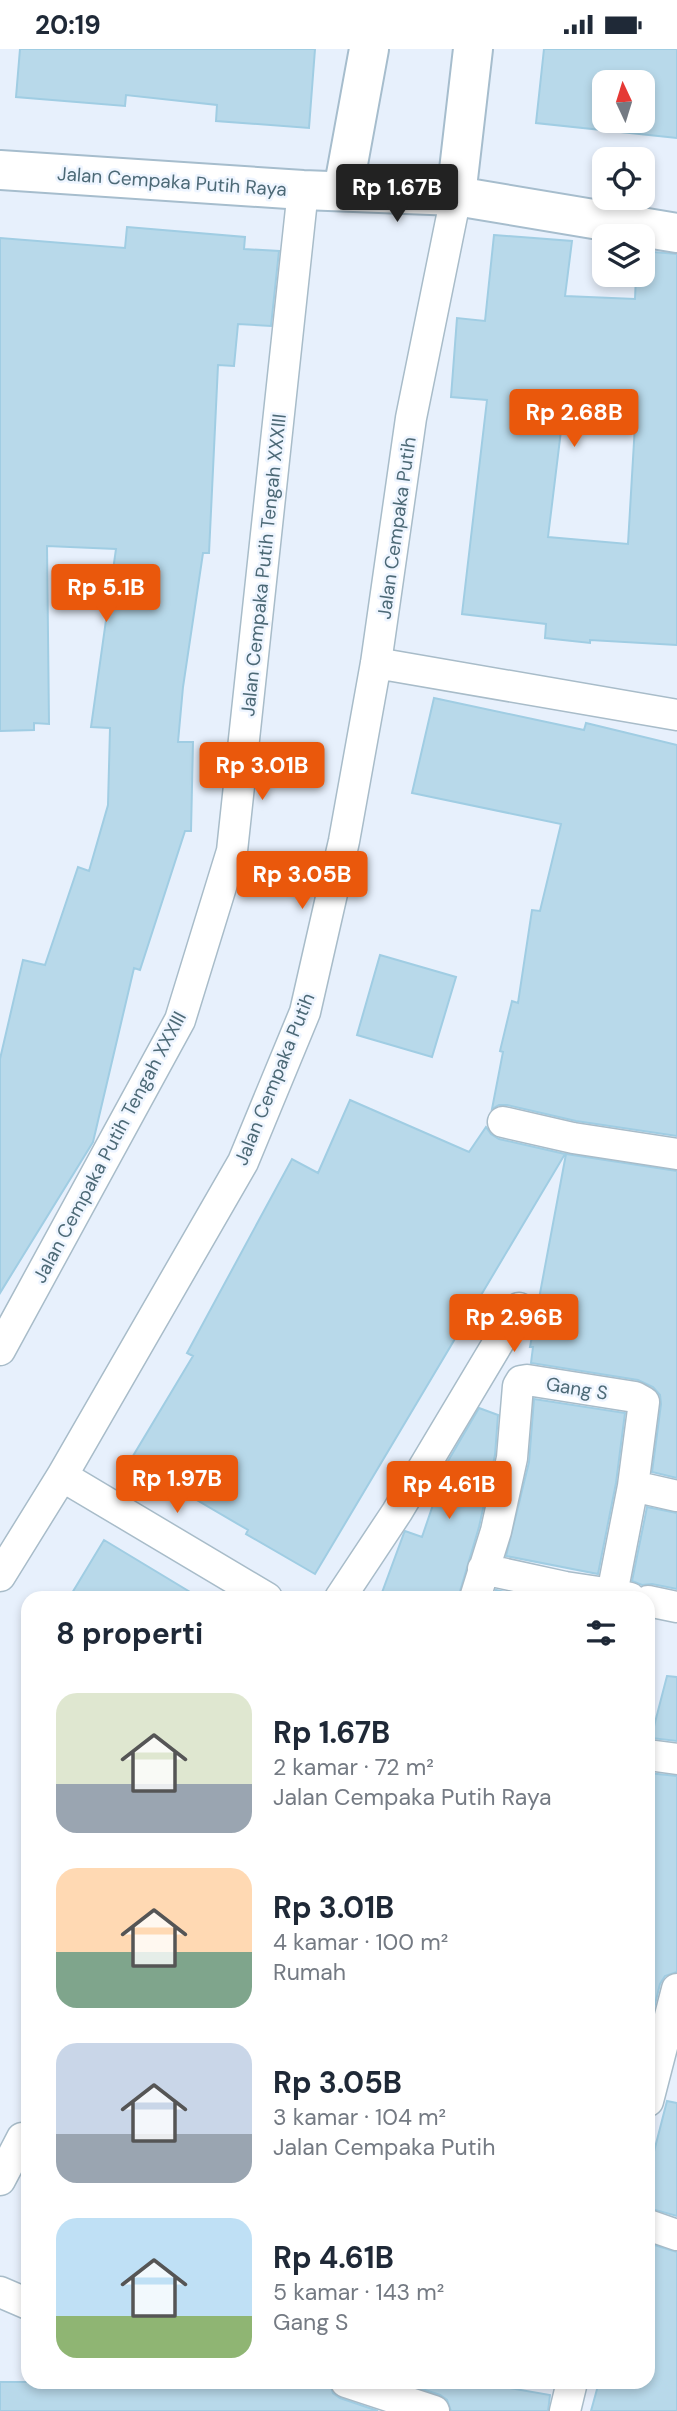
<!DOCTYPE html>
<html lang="id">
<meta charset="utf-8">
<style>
body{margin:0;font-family:"DM Sans",sans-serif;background:#f2f2f3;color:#1f2937;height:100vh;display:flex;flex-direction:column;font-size:26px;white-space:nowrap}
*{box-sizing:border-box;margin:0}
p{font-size:23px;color:#747a83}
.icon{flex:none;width:38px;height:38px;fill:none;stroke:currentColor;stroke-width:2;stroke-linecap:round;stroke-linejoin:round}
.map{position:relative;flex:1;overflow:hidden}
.side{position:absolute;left:21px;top:1542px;width:634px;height:798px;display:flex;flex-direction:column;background:#fff;border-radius:21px;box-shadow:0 4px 10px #0003}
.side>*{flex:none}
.needle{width:46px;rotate:356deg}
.buttons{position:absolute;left:592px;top:21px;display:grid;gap:14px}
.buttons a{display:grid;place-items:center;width:63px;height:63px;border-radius:14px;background:#fff;box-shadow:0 4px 10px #0003;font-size:35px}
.price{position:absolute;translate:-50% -60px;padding:0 16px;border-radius:7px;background:#ea580c;color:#fff;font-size:23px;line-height:46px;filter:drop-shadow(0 2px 4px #0008)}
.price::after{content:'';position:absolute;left:50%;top:42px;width:21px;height:16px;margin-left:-10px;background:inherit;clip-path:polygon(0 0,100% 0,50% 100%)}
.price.selected{background:#222;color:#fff}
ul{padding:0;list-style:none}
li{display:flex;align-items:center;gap:21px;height:175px;padding:0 35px}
li span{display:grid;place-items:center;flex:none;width:196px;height:140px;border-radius:21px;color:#555}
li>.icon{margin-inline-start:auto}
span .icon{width:84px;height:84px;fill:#fffc;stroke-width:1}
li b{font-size:30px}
h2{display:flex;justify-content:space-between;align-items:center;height:84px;padding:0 35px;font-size:30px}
.status{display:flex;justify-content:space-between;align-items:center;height:49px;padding:0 35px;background:#fff;direction:ltr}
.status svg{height:19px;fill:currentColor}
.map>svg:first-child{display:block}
.building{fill:#b8d9ea;stroke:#a0cde3;stroke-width:2;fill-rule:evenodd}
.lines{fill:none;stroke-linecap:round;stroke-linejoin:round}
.street-casing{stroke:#a8bcc9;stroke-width:33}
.secondary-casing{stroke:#a6bdcd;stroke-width:42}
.street{stroke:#fff;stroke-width:30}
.secondary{stroke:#fff;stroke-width:38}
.labels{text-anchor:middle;stroke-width:5;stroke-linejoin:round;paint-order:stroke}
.street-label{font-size:19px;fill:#4c6976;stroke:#eef5ff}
</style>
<div class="status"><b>20:19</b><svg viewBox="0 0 49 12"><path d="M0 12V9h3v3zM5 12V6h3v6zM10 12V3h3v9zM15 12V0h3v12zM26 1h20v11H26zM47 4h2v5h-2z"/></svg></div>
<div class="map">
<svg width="677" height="2362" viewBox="0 0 677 2362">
<rect width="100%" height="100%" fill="#e7f0fc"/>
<!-- building -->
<path class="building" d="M20,0H315L309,79L216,72L217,56L126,46L125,57L16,48Z
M544,0H677V89L536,74ZM604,33H642V72H604Z
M127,178L245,188L244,200L279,202L271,277L238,275L234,317L218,316L209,504H203L183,638L178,693H193L191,782H185L140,921L134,919L93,1093L0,1244V1010L23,911L45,916L78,818L89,822L108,756L110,679L91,678L116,500L47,497L49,675L34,674V681L0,682V189L125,199Z
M494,186L572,192L565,247L635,250L636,226H642V202L677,205V596L590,591V594L545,589L546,575L462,565L487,351L451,348L457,269L485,272ZM565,349L636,359L628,495L548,488Z
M434,649L584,681L586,674L677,696V1087L576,1072L507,1056H499L492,1060L503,1003L500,1002L512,952L518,954L532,861L540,862L561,775L412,744Z
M380,906L456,928L432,1008L357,986Z
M350,1051L469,1103L486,1078L491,1085L499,1090L565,1105L315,1525L246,1485L248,1481L130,1412L193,1307L187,1304L292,1110L318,1124Z
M566,1105L677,1122V1429L652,1423L661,1355L660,1346L653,1338L638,1331L531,1314L533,1298H530Z
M534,1350L625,1364L616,1434L598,1525L506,1507L529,1413Z
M479,1359L498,1366L495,1406L479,1478L458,1549H380L404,1484L405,1482L422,1488L448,1412Z
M647,1458L677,1464V1540L652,1535L642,1536L632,1532Z
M104,1491L200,1549H69Z
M496,1541L532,1549H493Z
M667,1627L677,1628V1692L651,1689Z
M648,1724L677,1727V1923L665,1927L660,1935L648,1984Z
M667,2052L677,2054V2167L648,2159V2126Z
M648,2194L677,2203V2362H591L599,2333H648Z
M0,2333H329L333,2344L340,2349L378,2362H0Z
M401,2333H493L492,2336L550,2346L548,2362H451L447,2351L440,2346Z"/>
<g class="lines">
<!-- street casing -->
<g class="street-casing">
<path id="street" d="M376,614L677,666
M503,1073L573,1089L677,1105
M0,1301L180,971L232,802L303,141
M62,1427L267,1549
M483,1520L565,1538L612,1545
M0,1527L62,1427L243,1113L305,963L344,792L376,614L411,369L456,147
M340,1549L397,1463L519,1259
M475,1549L496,1482L512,1409L518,1337L521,1332L527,1331L635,1348L644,1353L633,1437
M630,1549L612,1545L633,1437L677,1447
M648,1552L677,1558
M648,1706L677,1710
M648,2052L677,1940
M0,2131L22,2089
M648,2176L677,2186
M0,2243L28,2255
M346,2333L434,2362
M565,2362L572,2333"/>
</g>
<!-- secondary casing -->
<g class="secondary-casing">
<path id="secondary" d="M0,121L303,141L456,147L677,184
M343,142L369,0
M456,147L473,0"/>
</g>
<!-- street -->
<use href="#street" class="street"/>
<!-- secondary -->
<use href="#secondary" class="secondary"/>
</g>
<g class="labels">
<!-- street labels -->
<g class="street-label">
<text transform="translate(172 132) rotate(4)" y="7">Jalan Cempaka Putih Raya</text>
<text transform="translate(396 479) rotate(-82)" y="7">Jalan Cempaka Putih</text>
<text transform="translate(263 516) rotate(-84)" y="7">Jalan Cempaka Putih Tengah XXXIII</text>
<text transform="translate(274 1030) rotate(-68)" y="7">Jalan Cempaka Putih</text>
<text transform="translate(109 1098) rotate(-62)" y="7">Jalan Cempaka Putih Tengah XXXIII</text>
<text transform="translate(577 1339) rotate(9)" y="7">Gang S</text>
</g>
</g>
</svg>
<div class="buttons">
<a><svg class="needle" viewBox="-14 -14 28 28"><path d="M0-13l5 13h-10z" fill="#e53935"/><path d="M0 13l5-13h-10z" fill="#747a83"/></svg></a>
<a><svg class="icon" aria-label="locate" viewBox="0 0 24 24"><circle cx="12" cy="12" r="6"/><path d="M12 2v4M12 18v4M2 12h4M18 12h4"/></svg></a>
<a><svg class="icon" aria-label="layers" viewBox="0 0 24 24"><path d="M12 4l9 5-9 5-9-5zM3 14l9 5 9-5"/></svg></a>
</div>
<b class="price selected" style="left:397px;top:175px">Rp 1.67B</b>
<b class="price" style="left:574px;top:400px">Rp 2.68B</b>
<b class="price" style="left:106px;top:575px">Rp 5.1B</b>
<b class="price" style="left:262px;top:753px">Rp 3.01B</b>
<b class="price" style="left:302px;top:862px">Rp 3.05B</b>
<b class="price" style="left:514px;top:1305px">Rp 2.96B</b>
<b class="price" style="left:177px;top:1466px">Rp 1.97B</b>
<b class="price" style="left:449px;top:1472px">Rp 4.61B</b>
<section class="side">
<h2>8 properti<svg class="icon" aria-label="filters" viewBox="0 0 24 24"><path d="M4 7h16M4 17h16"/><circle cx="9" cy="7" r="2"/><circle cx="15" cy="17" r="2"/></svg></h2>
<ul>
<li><span style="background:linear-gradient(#dfe7d0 65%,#9aa5b1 0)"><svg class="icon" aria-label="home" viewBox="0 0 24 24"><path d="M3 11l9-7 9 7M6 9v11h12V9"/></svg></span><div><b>Rp 1.67B</b><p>2 kamar · 72 m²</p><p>Jalan Cempaka Putih Raya</p></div></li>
<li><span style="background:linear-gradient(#ffd9b3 60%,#7fa58c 0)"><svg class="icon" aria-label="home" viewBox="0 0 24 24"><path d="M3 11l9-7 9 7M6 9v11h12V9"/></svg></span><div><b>Rp 3.01B</b><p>4 kamar · 100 m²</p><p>Rumah</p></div></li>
<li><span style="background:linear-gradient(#c9d6e8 65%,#9aa5b1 0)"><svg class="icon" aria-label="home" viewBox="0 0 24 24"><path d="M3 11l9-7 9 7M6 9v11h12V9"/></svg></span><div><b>Rp 3.05B</b><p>3 kamar · 104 m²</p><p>Jalan Cempaka Putih</p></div></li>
<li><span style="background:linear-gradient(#bfe0f5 70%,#8fb573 0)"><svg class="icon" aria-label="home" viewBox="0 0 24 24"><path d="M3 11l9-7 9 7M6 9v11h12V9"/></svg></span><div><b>Rp 4.61B</b><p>5 kamar · 143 m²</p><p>Gang S</p></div></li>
</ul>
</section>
</div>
